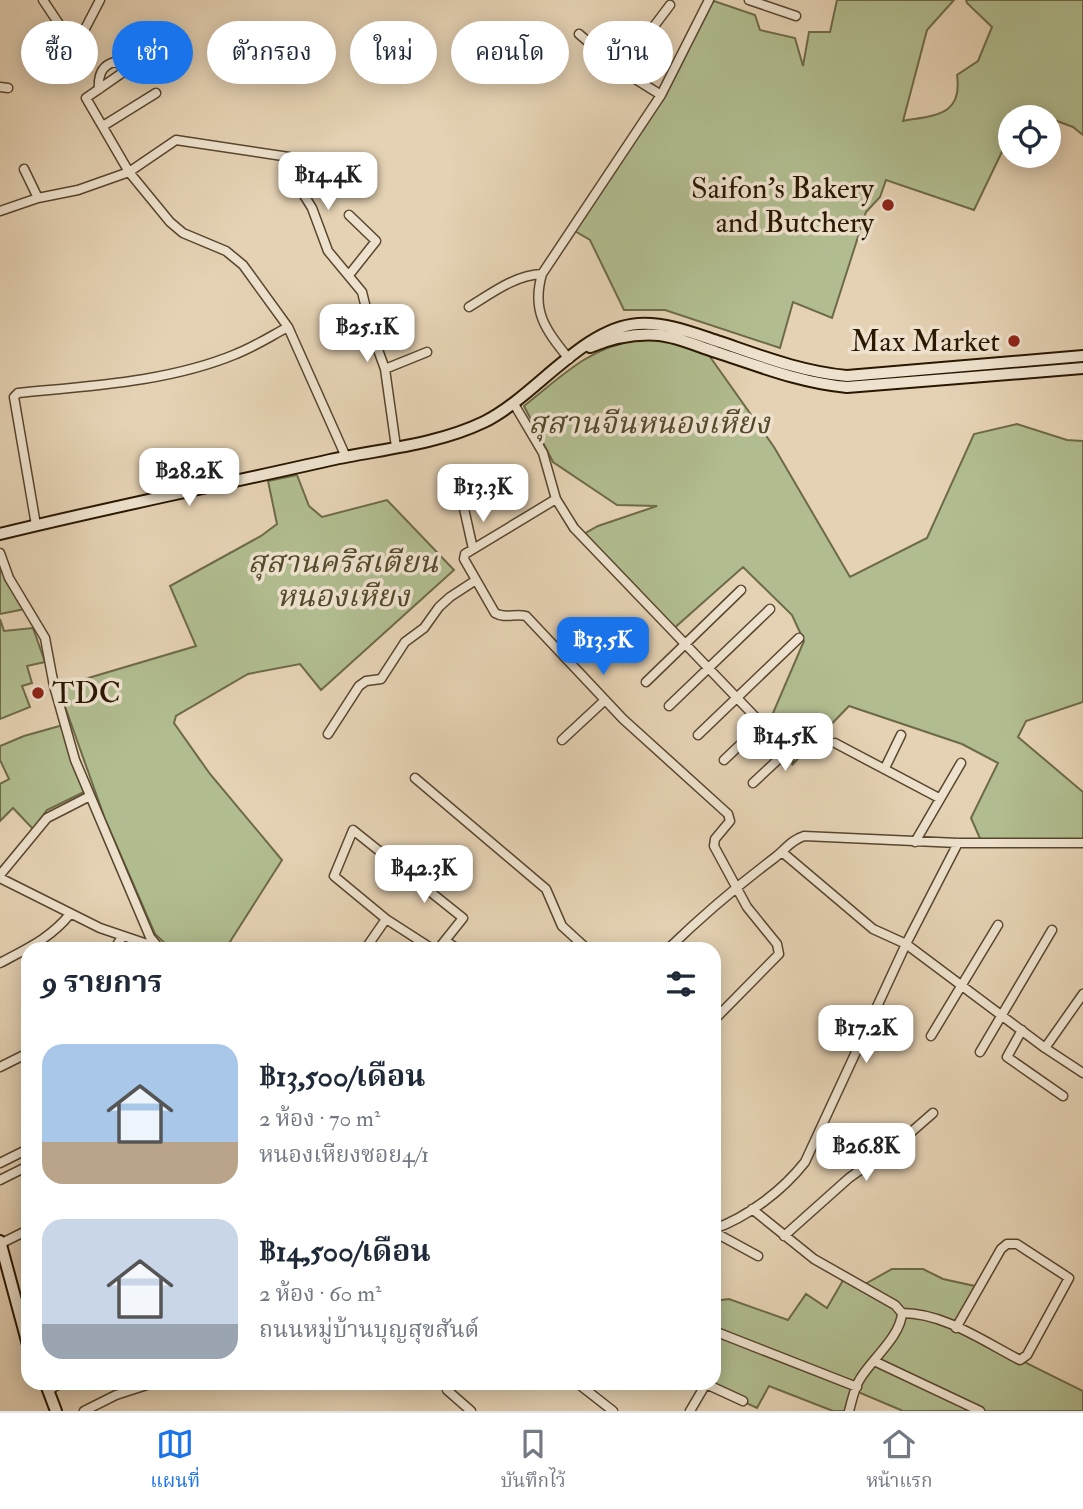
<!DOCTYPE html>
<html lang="th">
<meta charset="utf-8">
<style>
body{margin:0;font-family:"IM FELL Double Pica","Noto Serif Thai",serif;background:#f6f6f7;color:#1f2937;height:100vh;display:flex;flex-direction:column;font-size:26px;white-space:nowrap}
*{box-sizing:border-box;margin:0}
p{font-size:23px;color:#747a83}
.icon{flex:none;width:38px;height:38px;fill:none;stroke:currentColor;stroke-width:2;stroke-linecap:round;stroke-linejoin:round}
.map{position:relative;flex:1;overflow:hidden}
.panel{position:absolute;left:21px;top:942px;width:700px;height:448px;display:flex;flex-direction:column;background:#fff;border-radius:21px;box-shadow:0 4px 18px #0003}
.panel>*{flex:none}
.hud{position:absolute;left:21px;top:21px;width:700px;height:63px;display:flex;gap:14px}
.fabs{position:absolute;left:998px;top:105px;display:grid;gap:14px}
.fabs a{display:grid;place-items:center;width:63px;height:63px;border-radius:50%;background:#fff;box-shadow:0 4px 18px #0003;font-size:35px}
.price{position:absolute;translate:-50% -60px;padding:0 16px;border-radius:14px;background:#fff;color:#222;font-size:23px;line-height:46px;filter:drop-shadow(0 2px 4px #0008)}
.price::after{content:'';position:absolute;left:50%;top:42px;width:21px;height:16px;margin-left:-10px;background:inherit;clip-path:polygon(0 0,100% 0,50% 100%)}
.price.on{background:#1a73e8;color:#fff}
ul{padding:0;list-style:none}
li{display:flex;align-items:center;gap:21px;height:175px;padding:0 21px}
li span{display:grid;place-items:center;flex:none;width:196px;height:140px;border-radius:21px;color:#555}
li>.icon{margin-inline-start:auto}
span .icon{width:84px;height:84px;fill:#fffc;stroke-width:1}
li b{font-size:30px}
h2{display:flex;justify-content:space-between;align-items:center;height:84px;padding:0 21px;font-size:30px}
.pill{padding:0 24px;border-radius:32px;background:#fff;box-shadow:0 4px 18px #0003;font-size:24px;line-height:63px}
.pill.on{background:#1a73e8;color:#fff}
.dock{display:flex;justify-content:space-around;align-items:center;height:98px;border-top:2px solid #e0e1e3;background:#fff;font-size:19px;color:#747a83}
.dock a{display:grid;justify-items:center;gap:4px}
.dock .on{color:#1a73e8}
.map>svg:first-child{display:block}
.green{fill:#b1bd90;stroke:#6d6a48;stroke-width:2}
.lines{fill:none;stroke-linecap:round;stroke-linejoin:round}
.street-casing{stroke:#58462d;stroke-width:11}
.secondary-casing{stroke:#291700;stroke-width:14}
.street{stroke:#eee2ce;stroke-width:8}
.secondary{stroke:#eee2ce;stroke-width:10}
.poi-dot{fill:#8f2418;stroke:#eee2ce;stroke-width:2.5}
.labels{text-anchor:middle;stroke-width:7;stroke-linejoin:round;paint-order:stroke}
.poi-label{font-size:30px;fill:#291700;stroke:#eee2ce;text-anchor:end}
.park-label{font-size:30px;font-style:italic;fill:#52492b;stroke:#eee2ce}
</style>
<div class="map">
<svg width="1083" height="1411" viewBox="0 0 1083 1411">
<rect width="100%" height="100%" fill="#e5d2b4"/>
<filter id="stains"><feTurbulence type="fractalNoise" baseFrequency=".00286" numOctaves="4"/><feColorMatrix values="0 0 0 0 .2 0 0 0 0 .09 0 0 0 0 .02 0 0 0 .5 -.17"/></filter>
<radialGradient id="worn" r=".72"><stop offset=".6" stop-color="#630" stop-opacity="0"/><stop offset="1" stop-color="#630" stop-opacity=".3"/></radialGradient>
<!-- green -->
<path class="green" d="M711,0L755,15L760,30L795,38L803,66L809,32H830L837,0H954L927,30L903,121C935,115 963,116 957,75L978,61L992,27L967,3L966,0H1083V135L1073,127L1030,111L1024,117H1010V135L974,210L886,180L880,197L866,212L832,318L793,302L780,348L665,310H624L590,240L573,230L664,90Z
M634,340H666L708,354L774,447L850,577L927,538L974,434L1017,424L1067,440L1083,441V702L1026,721L1018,737L1083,792V843H982L971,818L998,763L962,744L849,706L792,765L796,751L770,720L804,641L792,615L743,567L672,630L582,535L598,526L657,506L617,505L553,462L524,406C562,376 586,350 634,340Z
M297,475L309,506L322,517L387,500L454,570L321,690L300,664L248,674L176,716L174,723L210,774L282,860L226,948H170L155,934L105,819L58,687L196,646L170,586L261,536L277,524L268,481Z
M0,569C8,581 17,595 25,609L0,614Z
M0,619L4,631L33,628L45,662L27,666L32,683L22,686L30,707L0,719Z
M63,725L86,791L47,810L33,829L13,808L0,821V784L9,779L0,760V746L24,736Z
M892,1269H923L943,1279L975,1286L956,1328L1083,1391V1411H903L856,1391L849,1411H833L769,1386L757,1408L703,1383L714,1382V1301L729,1299L788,1320L806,1294L827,1308L845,1277L865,1284Z"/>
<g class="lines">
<!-- street casing -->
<g class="street-casing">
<path id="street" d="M43,0L75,48L100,0
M749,0L796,16
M579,34L621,70L661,95
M621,70L670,5
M0,87L8,88
M99,89C98,76 101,66 114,62L120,64L123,70L122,73L86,98L129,172L170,222L183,233L226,251L243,265L288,327L346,457
M103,126L156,93
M24,169L38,198
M0,211L38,198L78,190L129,172L176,140L289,157L292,176L312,208L328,251L362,292L373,336L385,369L396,447
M349,275L376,241L349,215
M469,307C492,293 515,275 542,274
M569,359C546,330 531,312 542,274L661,95L709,0
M385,369L427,352
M514,404L543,453L556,499L574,528L785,748L784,754L753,783
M556,499L465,554L464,559L495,613C505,619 515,613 526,616L623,719L728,814L730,821L715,839L714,846L747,907L777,944L779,954L714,1020
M463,504L473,549
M36,525L14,397L18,393C89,386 169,382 236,354C254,347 271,336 288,327
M0,553L9,578L45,638L54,686L75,760L150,937L159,948
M646,682L741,590
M669,706L770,609
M328,734L359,686L366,681L381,679L405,642L424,628L439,607L450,597L476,580
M698,735L799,638
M562,740L605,700
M835,743L939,798
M724,760L762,724
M885,768L901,735
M415,778L546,889L562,926L586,948
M915,842L961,763
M782,852L873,929L906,944L1045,1048L1083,1073
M0,875L47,818L90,796
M0,878L100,928L159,948
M386,919L334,876L353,830L463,918L439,948
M446,941L456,948
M115,948L122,937
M366,948L386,919L431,948
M669,948C702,916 736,887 773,859C784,851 791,840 804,836L958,843H1083
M0,963C26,949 51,938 70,914
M1022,1030L1007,1057L1063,1096
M931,1036L998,925
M1045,1048L1083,994
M980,1052L1052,930
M0,1067L28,1053
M0,1163L26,1150
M0,1180L28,1166
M752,1209L814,1259L895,1305L902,1313C901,1336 871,1360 860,1379C854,1388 852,1401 849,1411
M714,1229C748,1217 783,1190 805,1162L906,944L958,843
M714,1232L758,1256
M784,1236L849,1178L901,1141L933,1113
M0,1244L28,1230
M902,1313C944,1313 983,1341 1020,1360L1027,1355L1069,1278L1017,1244H1007L1001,1249L956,1328
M714,1331L857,1387
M874,1361L980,1411
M576,1382L613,1411
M706,1384L743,1401
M49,1390L63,1382
M447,1390L471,1411
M84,1411L116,1395L153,1383
M690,1411L707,1382"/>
</g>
<!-- secondary casing -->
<g class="secondary-casing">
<path id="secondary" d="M590,347C612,338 634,333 659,335C678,337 697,346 716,352C759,366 801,383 847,387L1083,368
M0,534C110,507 220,485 330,460C381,449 436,445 484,422C535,397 582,328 638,324C666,322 693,333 720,342C761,356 802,372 847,376L1083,356
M0,1241L28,1345
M45,1382L56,1411"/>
</g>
<!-- street -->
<use href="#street" class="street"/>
<!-- secondary -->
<use href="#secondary" class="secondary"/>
</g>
<!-- markers -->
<g class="poi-dot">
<circle cx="888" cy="205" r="7"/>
<circle cx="1014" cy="341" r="7"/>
<circle cx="38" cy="693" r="7"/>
</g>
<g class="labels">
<!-- poi labels -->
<g class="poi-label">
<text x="874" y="198">Saifon's Bakery<tspan x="874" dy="34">and Butchery</tspan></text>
<text x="1000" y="351">Max Market</text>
<text x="52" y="703" text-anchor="start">TDC</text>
</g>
<!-- park labels -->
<g class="park-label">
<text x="649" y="433">สุสานจีนหนองเหียง</text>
<text x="343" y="572">สุสานคริสเตียน<tspan x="343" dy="34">หนองเหียง</tspan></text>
</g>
</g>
<rect width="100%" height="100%" filter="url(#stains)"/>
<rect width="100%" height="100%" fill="url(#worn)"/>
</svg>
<div class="fabs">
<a><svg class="icon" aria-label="locate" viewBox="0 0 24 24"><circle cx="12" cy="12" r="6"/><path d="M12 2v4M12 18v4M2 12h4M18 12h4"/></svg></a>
</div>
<b class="price" style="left:328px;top:212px">฿14.4K</b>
<b class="price" style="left:367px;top:364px">฿25.1K</b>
<b class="price" style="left:189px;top:508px">฿28.2K</b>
<b class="price" style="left:483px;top:524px">฿13.3K</b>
<b class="price on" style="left:603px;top:677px">฿13.5K</b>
<b class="price" style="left:785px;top:773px">฿14.5K</b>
<b class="price" style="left:424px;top:905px">฿42.3K</b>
<b class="price" style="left:866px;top:1065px">฿17.2K</b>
<b class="price" style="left:866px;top:1183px">฿26.8K</b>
<div class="hud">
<a class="pill">ซื้อ</a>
<a class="pill on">เช่า</a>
<a class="pill">ตัวกรอง</a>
<a class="pill">ใหม่</a>
<a class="pill">คอนโด</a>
<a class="pill">บ้าน</a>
</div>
<section class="panel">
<h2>9 รายการ<svg class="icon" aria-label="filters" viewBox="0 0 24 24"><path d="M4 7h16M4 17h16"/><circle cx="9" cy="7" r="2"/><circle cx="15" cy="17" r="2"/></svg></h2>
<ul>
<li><span style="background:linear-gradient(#a9c7e8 70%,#b9a48a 0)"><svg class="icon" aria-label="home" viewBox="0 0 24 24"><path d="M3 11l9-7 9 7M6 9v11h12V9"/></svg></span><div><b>฿13,500/เดือน</b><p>2 ห้อง · 70 m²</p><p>หนองเหียงซอย4/1</p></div></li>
<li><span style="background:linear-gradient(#c9d6e8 75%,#9aa5b1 0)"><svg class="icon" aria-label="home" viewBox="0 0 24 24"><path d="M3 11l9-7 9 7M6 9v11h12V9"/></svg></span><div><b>฿14,500/เดือน</b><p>2 ห้อง · 60 m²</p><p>ถนนหมู่บ้านบุญสุขสันต์</p></div></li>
</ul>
</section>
</div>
<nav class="dock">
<a class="on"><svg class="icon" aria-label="map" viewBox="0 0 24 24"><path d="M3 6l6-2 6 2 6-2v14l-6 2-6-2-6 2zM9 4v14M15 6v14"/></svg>แผนที่</a>
<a><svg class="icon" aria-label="saved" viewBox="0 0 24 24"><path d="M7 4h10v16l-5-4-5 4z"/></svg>บันทึกไว้</a>
<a><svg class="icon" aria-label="home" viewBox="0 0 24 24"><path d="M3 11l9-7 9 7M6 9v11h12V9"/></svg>หน้าแรก</a>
</nav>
